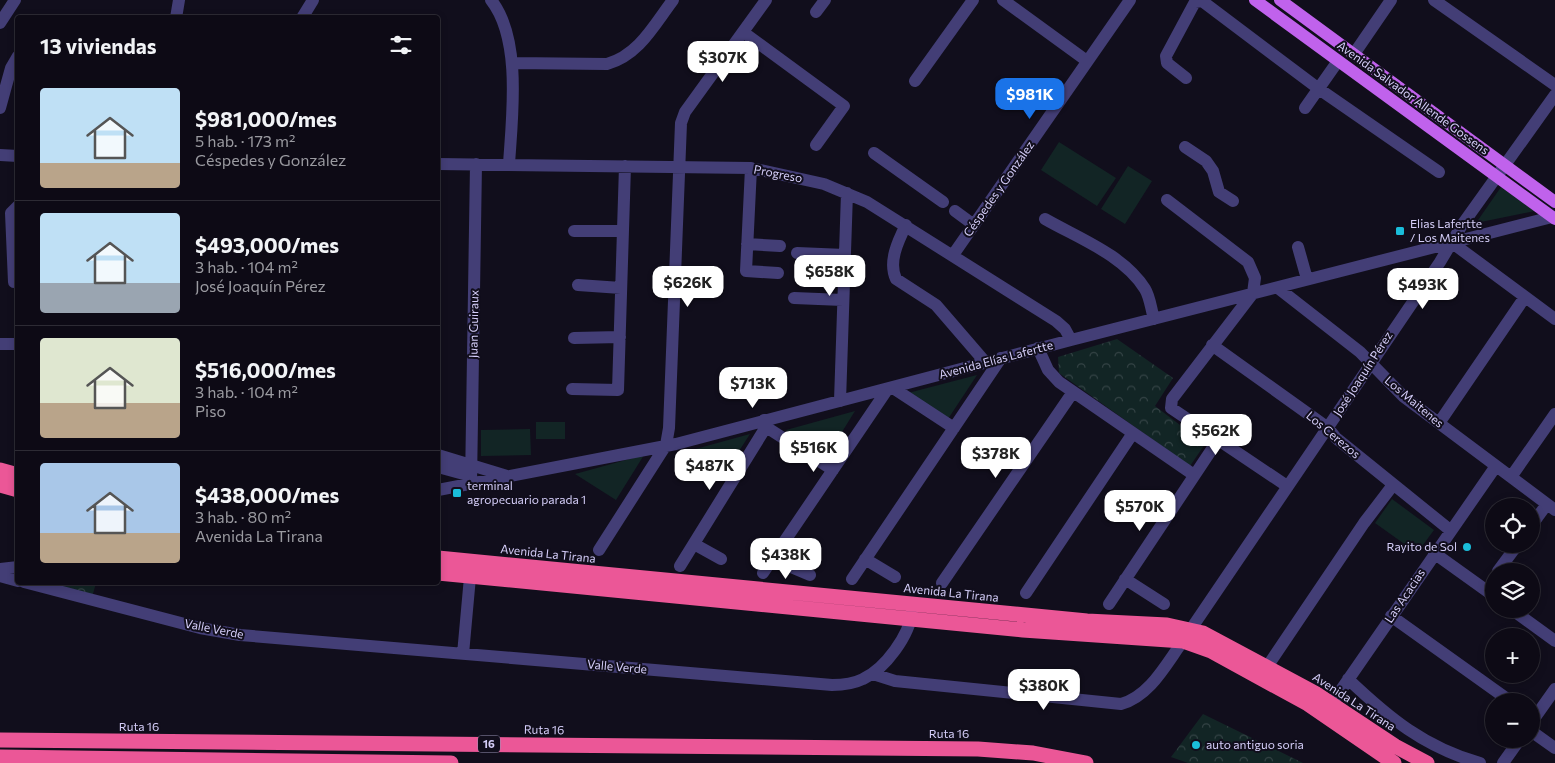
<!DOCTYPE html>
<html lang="es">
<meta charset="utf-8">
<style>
body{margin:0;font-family:Commissioner,sans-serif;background:#1b1822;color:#f1f3f6;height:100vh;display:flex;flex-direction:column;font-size:19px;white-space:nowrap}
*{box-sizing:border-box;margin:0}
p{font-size:16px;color:#9a9aa0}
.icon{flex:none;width:28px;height:28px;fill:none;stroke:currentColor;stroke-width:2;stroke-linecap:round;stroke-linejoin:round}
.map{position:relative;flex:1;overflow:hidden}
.panel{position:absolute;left:15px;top:15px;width:425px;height:570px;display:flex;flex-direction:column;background:#0d0a15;border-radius:5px;box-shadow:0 2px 8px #0003,0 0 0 1px #2d2b34}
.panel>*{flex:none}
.fabs{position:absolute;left:1485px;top:498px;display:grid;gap:10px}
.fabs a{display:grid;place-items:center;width:55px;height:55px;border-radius:50%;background:#0d0a15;box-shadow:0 2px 8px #0003,0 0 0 1px #2d2b34;font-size:25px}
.price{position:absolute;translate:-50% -42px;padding:0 11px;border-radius:10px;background:#fff;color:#222;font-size:16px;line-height:32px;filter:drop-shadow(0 1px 2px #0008)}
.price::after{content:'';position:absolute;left:50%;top:30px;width:15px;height:11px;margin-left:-8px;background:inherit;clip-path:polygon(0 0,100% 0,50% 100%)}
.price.current{background:#1a73e8;color:#fff}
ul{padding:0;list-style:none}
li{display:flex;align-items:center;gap:15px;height:125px;padding:0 25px}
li+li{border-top:1px solid #2d2b34}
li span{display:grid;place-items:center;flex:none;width:140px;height:100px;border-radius:5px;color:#555}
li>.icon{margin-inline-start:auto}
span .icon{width:60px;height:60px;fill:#fffc;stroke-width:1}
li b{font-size:21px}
h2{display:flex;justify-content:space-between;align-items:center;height:60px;padding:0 25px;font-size:21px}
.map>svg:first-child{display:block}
.green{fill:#122525}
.park{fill:url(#park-crowns)}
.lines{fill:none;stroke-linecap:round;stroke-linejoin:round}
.minor{stroke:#433e76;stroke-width:12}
.major{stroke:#c062ec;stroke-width:12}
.highway{stroke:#eb5797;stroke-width:15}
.poi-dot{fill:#1abdda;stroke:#110e1c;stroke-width:2}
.labels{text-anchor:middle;stroke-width:4;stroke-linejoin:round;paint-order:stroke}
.shield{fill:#110e1c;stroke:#9a94b7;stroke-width:1}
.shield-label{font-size:11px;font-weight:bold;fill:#d5cef9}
.street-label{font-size:12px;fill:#d5cef9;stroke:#110e1c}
.poi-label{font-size:12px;fill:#d5cef9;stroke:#110e1c;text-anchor:start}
</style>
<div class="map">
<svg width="1555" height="763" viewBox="0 0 1555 763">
<defs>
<pattern id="park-crowns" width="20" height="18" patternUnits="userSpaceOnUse" patternTransform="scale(1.25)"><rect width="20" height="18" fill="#122525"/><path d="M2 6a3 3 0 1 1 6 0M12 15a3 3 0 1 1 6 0" fill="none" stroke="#344345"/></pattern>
</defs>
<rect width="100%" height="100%" fill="#110e1c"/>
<!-- green -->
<path class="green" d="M1059,142L1116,178L1097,206L1041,170Z
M1128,166L1152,181L1125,224L1101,209Z
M1501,187L1535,211L1476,223Z
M977,375L948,419L908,393Z
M855,411L827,456L786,430Z
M536,422H565V439H536Z
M530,429L531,455L481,456V430Z
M750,434L721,479L681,453Z
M644,455L616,500L575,474Z
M1392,499L1434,530L1417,553L1375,523Z"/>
<!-- park -->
<path class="park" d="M1117,339L1173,378L1155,406L1205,444L1190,466L1059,373L1058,357Z
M46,583H96L92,597Z
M1203,714L1303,763H1188L1171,757Z"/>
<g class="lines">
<!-- minor -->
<path class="minor" d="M491,0C522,39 512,117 509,164
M1003,0L1087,61
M1434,0L1555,85
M816,12L825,0
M176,18L179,0
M302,18L313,0
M0,23L15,0
M743,32L844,106L816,145
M1354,54L1391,0
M512,63L607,64C639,55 654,25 673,0
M1186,78L1167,63L1166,56L1195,2L1202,1L1319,89L1439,172
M915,81L973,0
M0,108L11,68L18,56
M1305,108L1338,61
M1185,147L1206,161L1213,171L1219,192L1233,201
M874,153L943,202
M0,155L18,156
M438,164L751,168L824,184L867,202L1056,321L1065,329L1071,340
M751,168L746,271L778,273
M1167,200L1248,262L1255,278L1253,293L1172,399L1171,408L1287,486
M955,211L974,225
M1045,219C1078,238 1124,255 1145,289C1150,297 1151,309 1154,319
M906,225C898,241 888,262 896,279L936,305L986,363
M574,231H623
M1451,242L1555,319
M747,244L780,246
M1298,247L1307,279
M797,253L845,255
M953,255L1130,0
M14,282L11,213L18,206
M578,285L621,288
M1278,288L1360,352L1404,397L1555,510
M794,298L843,300
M574,338L620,337
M0,344H18
M1212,345L1328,428L1336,438L1450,530
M1038,348L1048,370L1059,382L1194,475
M893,388L954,428
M572,389L618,390L625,166
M840,401L847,193
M1439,423L1525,297
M766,427L833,470
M438,455L507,476
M438,467L471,476
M1511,477L1555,414
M471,484L476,164
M438,490L676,444L1071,340L1552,217
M1531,526L1547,504
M694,544L721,559
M599,550L666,445L669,428L681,123L685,112L766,0
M1434,553L1494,596
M772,559L810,575
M865,559L895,577
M680,566L766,427L764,420
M0,569L18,567
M1498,571L1518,544
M763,573L887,390
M0,576L18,581
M852,579L1001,358
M1125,579L1164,604
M24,582L200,628L240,635L832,685C843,685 853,684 863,679C885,669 910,635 912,611
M942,583L1073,392
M1026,593L1133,433
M1109,604L1218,440
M1511,609L1555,641
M1391,616L1510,701
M1191,629L1440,262L1462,225L1555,95
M463,654L471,566
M1267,667L1364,523L1393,485
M873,674L895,681L1121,704C1150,696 1166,664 1183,641
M1348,679C1389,718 1424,747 1480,763
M1332,703L1496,466
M1531,723L1555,689
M1531,731L1555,748
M1503,763L1520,739"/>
<!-- major -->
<path class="major" d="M1255,0L1555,219
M1280,0L1555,202"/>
<!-- highway -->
<path class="highway" d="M0,470L18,475
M0,485L18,490
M438,558L1087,621L1167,625L1203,633L1315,693L1395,746L1427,763
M438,573L1023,630L1183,641L1211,651L1308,704L1394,763
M0,740L978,749L1033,753L1086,763
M0,757L451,763"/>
</g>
<!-- markers -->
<g class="poi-dot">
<rect x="1395" y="226" width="10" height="10" rx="2.5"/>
<rect x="452" y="488" width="10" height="10" rx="2.5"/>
<circle cx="1467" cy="547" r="5"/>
<circle cx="1196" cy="745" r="5"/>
</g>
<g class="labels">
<!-- shield labels -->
<rect class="shield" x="478" y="735.5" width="22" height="17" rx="4"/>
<g class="shield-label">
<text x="489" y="748">16</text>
</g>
<!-- street labels -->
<g class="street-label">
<text transform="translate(1413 98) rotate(36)" y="4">Avenida Salvador Allende Gossens</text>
<text transform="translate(778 174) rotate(11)" y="4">Progreso</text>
<text transform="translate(999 189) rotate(-55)" y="4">Céspedes y González</text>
<text transform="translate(474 324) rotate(-89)" y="4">Juan Guiraux</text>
<text transform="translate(996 360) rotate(-15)" y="4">Avenida Elías Lafertte</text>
<text transform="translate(1363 374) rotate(-57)" y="4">José Joaquín Pérez</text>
<text transform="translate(1414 402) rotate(40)" y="4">Los Maitenes</text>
<text transform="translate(1333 435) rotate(40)" y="4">Los Cerezos</text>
<text transform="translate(548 554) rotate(6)" y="4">Avenida La Tirana</text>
<text transform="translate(951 593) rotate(6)" y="4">Avenida La Tirana</text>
<text transform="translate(1405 596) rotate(-56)" y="4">Las Acacias</text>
<text transform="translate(214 629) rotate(11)" y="4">Valle Verde</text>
<text transform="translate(617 667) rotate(5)" y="4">Valle Verde</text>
<text transform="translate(1354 702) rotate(33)" y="4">Avenida La Tirana</text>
<text x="139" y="731">Ruta 16</text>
<text transform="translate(544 730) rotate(1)" y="4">Ruta 16</text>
<text x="949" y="738">Ruta 16</text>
</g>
<!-- poi labels -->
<g class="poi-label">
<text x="1410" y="228">Elias Lafertte<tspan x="1410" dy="14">/ Los Maitenes</tspan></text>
<text x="467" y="490">terminal<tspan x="467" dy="14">agropecuario parada 1</tspan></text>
<text x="1457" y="551" text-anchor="end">Rayito de Sol</text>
<text x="1206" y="749">auto antiguo soria</text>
</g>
</g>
</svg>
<div class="fabs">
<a><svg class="icon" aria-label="locate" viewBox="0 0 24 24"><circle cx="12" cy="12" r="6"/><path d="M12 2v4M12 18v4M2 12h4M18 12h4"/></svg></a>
<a><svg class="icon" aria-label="layers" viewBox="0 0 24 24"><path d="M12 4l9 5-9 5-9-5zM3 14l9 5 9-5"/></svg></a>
<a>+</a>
<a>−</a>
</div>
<b class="price" style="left:723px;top:83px">$307K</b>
<b class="price current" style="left:1030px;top:120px">$981K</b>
<b class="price" style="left:830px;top:297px">$658K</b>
<b class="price" style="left:688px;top:308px">$626K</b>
<b class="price" style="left:1423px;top:310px">$493K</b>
<b class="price" style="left:753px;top:409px">$713K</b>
<b class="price" style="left:1216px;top:456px">$562K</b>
<b class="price" style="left:814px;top:473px">$516K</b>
<b class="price" style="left:996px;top:479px">$378K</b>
<b class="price" style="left:710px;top:491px">$487K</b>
<b class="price" style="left:1140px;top:532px">$570K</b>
<b class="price" style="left:786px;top:580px">$438K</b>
<b class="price" style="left:1044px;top:711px">$380K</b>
<section class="panel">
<h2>13 viviendas<svg class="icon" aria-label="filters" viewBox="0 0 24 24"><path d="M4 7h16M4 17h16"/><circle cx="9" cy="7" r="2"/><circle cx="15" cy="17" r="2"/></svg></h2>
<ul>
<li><span style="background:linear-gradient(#bfe0f5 75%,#b9a48a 0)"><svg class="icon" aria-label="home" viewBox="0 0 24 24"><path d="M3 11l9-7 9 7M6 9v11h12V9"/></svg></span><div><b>$981,000/mes</b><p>5 hab. · 173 m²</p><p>Céspedes y González</p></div></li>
<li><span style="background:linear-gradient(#bfe0f5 70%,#9aa5b1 0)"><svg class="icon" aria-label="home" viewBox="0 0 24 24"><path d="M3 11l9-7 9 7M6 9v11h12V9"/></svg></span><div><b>$493,000/mes</b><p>3 hab. · 104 m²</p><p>José Joaquín Pérez</p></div></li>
<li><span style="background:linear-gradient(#dfe7d0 65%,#b9a48a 0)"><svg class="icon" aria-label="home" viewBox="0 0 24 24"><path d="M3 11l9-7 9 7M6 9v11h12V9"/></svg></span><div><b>$516,000/mes</b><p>3 hab. · 104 m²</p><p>Piso</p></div></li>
<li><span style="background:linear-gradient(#a9c7e8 70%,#b9a48a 0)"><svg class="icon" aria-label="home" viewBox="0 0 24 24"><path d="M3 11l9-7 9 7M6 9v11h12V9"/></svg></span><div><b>$438,000/mes</b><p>3 hab. · 80 m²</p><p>Avenida La Tirana</p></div></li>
</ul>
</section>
</div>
